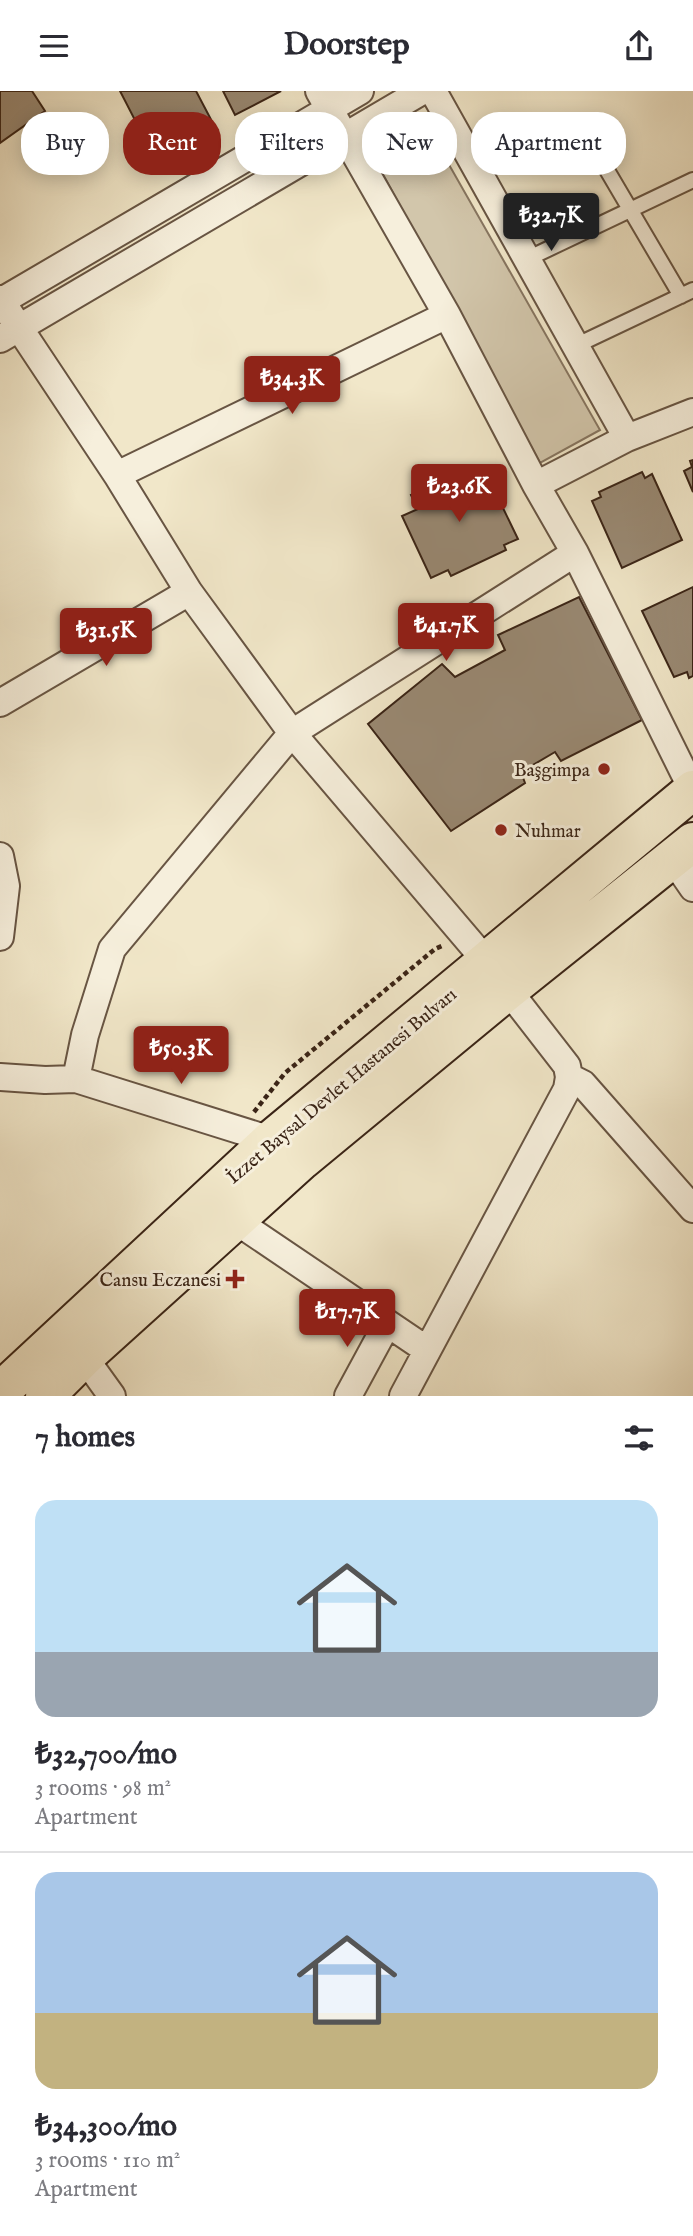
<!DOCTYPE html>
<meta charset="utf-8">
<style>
body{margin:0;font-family:"IM FELL English",serif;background:#f7f7f7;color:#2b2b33;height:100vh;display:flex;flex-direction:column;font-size:26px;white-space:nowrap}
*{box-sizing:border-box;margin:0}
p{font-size:23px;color:#7c7c81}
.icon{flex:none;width:38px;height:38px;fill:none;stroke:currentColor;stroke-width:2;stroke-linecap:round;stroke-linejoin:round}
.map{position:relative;height:1305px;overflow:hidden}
.sheet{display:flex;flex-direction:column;background:#fff;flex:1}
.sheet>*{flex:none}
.guide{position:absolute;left:21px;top:21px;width:651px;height:63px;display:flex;gap:14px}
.price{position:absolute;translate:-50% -60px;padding:0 16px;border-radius:7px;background:#8f2418;color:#fff;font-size:23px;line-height:46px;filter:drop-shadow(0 2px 4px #0008)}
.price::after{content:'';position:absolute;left:50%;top:42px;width:21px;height:16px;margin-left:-10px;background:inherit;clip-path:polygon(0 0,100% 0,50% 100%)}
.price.active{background:#222;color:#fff}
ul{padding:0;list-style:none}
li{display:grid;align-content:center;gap:14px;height:371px;padding:0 35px}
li+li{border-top:2px solid #e1e1e2}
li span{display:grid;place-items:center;height:217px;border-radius:21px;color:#555}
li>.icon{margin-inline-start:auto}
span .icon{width:126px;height:126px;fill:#fffc;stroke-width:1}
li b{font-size:30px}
h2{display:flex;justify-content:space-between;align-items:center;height:84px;padding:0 35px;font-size:30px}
.chip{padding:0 24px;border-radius:28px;background:#fff;box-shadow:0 4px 18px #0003;font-size:24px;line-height:63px}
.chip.active{background:#8f2418;color:#fff}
header{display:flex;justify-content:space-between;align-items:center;height:91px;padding:0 35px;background:#fff;font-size:32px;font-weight:700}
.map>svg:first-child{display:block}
.green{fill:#d2c6ab;stroke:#867560;stroke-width:2}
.building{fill:#998973;stroke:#3a2416;stroke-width:2}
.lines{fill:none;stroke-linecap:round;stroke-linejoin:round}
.lane-casing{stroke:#685543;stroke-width:18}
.street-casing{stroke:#685543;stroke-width:30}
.primary-casing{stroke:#3a2416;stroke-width:42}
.path{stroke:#3a2416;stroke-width:4.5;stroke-dasharray:5 3.5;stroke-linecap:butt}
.lane{stroke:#f6efdc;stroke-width:14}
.street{stroke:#f6efdc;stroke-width:26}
.primary{stroke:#f1e7c9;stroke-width:38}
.poi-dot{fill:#8f2418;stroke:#f6efdc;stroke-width:2.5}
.labels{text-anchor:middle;stroke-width:6;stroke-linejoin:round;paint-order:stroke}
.poi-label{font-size:19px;fill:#3a2416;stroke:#f6efdc;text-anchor:end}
.street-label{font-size:19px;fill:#3a2416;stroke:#f6efdc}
</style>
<header><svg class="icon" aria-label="menu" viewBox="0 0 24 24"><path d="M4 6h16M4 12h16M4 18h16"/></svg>Doorstep<svg class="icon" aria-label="share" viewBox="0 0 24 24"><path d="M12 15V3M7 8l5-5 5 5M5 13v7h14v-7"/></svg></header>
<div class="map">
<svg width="693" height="1305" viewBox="0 0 693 1305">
<rect width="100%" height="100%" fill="#f1e7c9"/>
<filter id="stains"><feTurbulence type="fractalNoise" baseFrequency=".00286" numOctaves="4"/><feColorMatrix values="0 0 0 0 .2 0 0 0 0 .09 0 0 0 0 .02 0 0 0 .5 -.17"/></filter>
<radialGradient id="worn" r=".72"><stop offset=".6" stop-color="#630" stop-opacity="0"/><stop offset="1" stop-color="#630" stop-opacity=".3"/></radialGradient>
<!-- green -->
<path class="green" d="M423,28L600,339L540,372L373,65Z"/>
<!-- building -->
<path class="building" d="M0,0H32L45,20L0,52Z
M120,0H196L216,38L156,70Z
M223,0H281L235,24Z
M693,369V401L684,380L692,376L690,370Z
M466,377L472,388L486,382L518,448L504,454L506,459L451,485L448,479L431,487L402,425L418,418L411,404Z
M642,381L645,387L652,383L682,449L622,477L592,410L601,406L599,401Z
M693,496V585L689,587L687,581L674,586L642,520Z
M579,506L642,629L561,670L555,661L521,681L525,692L451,740L368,633L442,573L455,586L505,559L498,544Z"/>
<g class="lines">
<!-- lane casing -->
<g class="lane-casing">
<path id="lane" d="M594,57L681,205
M527,168L693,89
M575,255L693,199"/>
</g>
<!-- street casing -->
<g class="street-casing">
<path id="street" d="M319,0L447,224L536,394L575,462L693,700
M433,0L627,347
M0,208L117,384L189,501L292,642L486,870
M0,211L360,0
M0,248L422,0
M117,384L447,224
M536,394L627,347L693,321
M0,612L189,501
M0,765L6,795L0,846
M673,768L693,797
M0,986L45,989L76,988L271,1049
M569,986L583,993L693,1118
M76,988L85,944L112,858L292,642L575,462
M236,1130L427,1259
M84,1266L112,1305
M348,1305L387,1233
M403,1305L567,998L569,986L567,975L508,899"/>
</g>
<!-- primary casing -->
<g class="primary-casing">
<path id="primary" d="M0,1301L271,1049L693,699
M45,1305L84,1266L302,1069L508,899L693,751"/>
</g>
<!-- path -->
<path class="path" d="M254,1021L285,982L435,858L444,854"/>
<!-- lane -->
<use href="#lane" class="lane"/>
<!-- street -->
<use href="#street" class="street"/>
<!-- primary -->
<use href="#primary" class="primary"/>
</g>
<!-- markers -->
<g class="poi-dot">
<circle cx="604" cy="678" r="7"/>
<circle cx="501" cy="739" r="7"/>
<path d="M231.5 1177.5h7v7h7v7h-7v7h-7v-7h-7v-7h7z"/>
</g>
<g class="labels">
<!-- poi labels -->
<g class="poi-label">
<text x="590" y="685">Başgimpa</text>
<text x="515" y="746" text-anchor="start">Nuhmar</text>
<text x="221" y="1195">Cansu Eczanesi</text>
</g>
<!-- street labels -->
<g class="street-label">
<text transform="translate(341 994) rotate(-40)" y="7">İzzet Baysal Devlet Hastanesi Bulvarı</text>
</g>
</g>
<rect width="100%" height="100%" filter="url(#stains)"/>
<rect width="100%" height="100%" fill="url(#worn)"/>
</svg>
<b class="price active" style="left:551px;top:162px">₺32.7K</b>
<b class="price" style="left:292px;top:325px">₺34.3K</b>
<b class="price" style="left:459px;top:433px">₺23.6K</b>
<b class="price" style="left:446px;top:572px">₺41.7K</b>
<b class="price" style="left:106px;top:577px">₺31.5K</b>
<b class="price" style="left:181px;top:995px">₺50.3K</b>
<b class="price" style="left:347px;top:1258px">₺17.7K</b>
<div class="guide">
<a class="chip">Buy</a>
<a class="chip active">Rent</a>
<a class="chip">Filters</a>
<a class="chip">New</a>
<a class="chip">Apartment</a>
</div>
</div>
<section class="sheet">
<h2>7 homes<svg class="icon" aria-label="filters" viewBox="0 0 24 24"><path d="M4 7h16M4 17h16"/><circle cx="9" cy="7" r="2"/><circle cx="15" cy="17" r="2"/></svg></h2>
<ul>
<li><span style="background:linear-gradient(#bfe0f5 70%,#9aa5b1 0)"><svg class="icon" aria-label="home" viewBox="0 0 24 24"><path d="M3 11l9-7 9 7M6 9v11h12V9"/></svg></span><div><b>₺32,700/mo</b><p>3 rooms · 98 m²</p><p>Apartment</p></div></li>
<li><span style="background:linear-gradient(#a9c7e8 65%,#c2b280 0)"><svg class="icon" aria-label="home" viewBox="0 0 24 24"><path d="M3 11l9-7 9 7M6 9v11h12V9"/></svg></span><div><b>₺34,300/mo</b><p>3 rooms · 110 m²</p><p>Apartment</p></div></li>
</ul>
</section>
